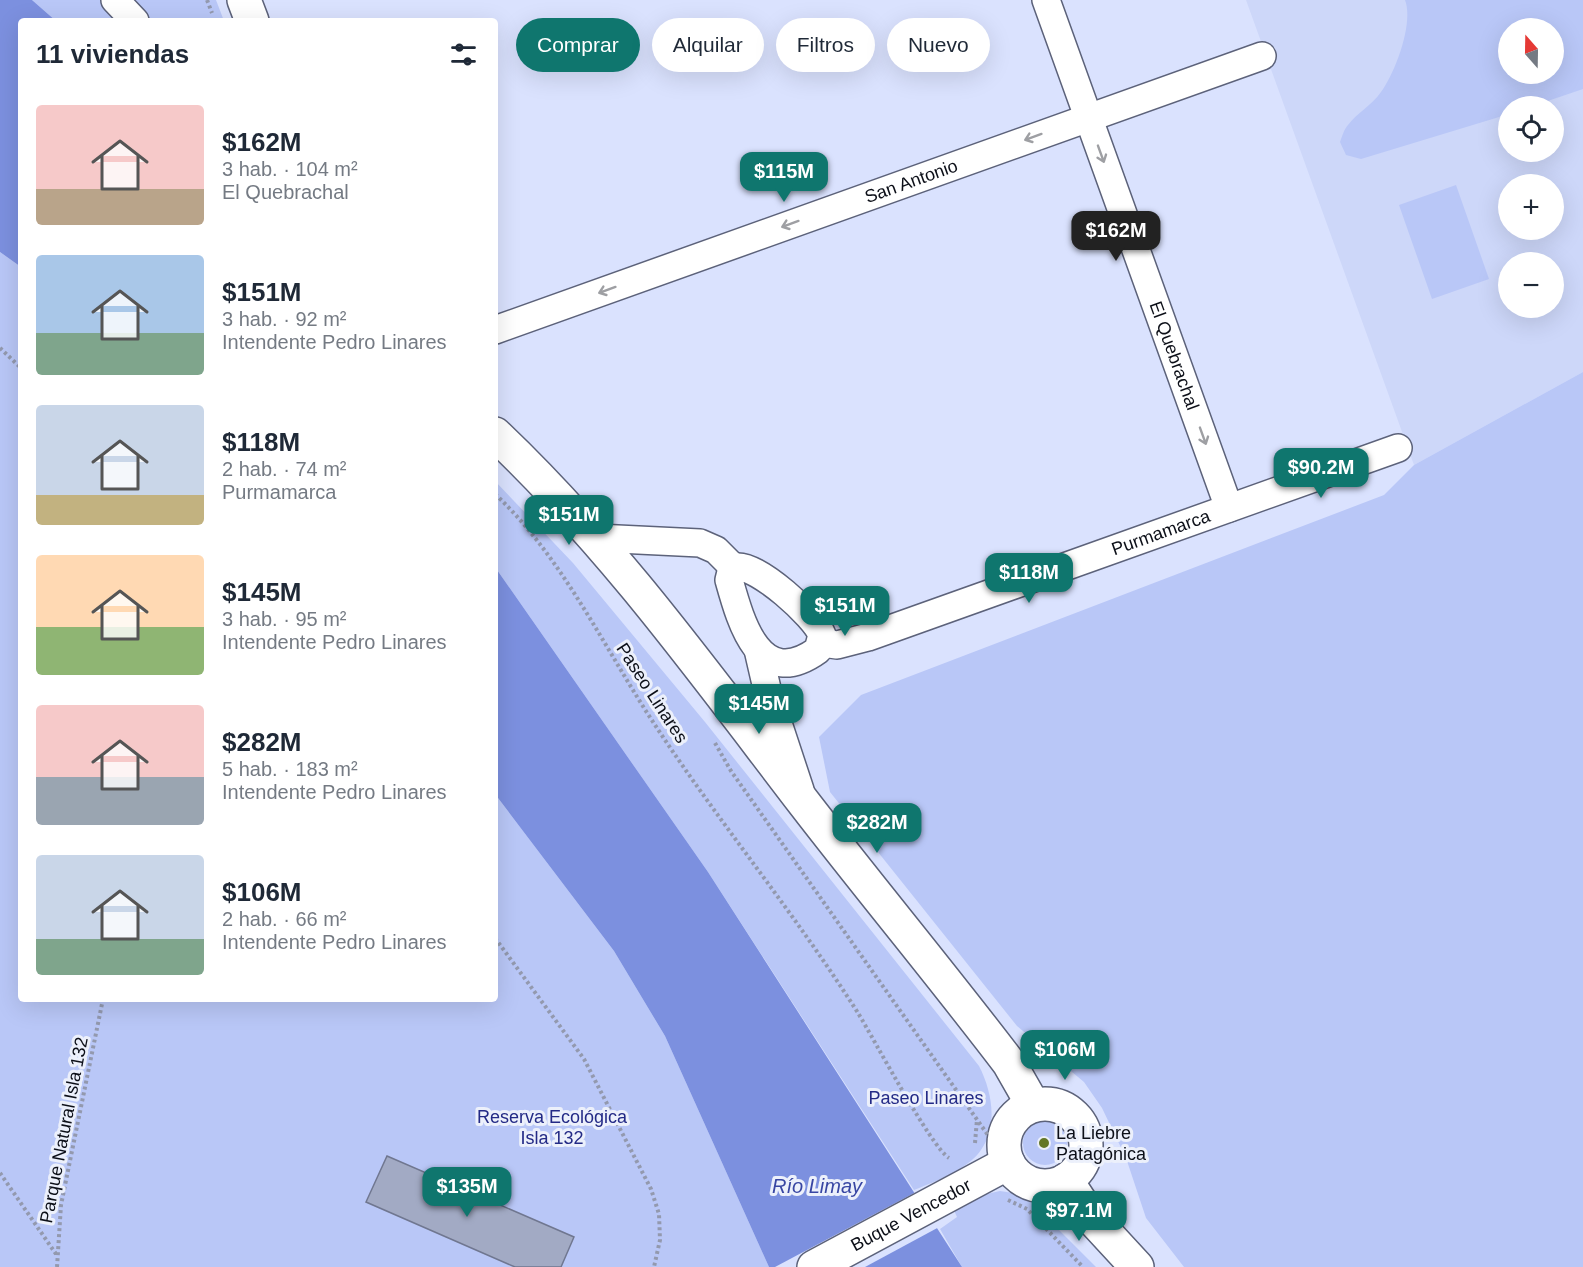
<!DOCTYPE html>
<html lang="es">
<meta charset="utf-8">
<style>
body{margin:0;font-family:Arial,sans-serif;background:#f2f2f3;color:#1f2937;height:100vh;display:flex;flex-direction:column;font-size:22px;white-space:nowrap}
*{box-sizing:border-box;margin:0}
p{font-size:20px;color:#747a83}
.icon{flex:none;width:33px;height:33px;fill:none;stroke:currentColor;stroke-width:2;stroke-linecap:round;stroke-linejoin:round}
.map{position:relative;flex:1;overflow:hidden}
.panel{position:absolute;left:18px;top:18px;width:480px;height:984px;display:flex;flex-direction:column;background:#fff;border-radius:6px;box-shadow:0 6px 24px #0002}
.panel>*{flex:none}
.top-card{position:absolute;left:516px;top:18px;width:570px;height:54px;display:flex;gap:12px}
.needle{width:39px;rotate:340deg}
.fabs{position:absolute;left:1498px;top:18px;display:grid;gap:12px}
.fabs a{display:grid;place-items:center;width:66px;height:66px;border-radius:50%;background:#fff;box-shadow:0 6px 24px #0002;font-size:30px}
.price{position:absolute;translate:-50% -51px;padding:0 14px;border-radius:12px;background:#0f766e;color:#fff;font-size:20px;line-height:39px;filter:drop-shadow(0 2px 3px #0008)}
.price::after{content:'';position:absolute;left:50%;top:36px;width:18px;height:14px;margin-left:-9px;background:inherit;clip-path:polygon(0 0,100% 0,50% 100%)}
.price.selected{background:#222;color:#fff}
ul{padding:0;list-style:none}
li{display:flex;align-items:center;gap:18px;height:150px;padding:0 18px}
li span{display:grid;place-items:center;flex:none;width:168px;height:120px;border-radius:6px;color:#555}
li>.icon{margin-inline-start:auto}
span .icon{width:72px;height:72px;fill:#fffc;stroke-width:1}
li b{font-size:26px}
h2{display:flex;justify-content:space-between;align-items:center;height:72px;padding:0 18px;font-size:26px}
.tag{padding:0 21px;border-radius:27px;background:#fff;box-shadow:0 6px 24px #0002;font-size:21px;line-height:54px}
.tag.selected{background:#0f766e;color:#fff}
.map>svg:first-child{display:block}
.built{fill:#cdd7f9;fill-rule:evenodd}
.green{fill:#b9c7f7;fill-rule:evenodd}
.water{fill:#7c90df}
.pier{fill:#dae2fe}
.building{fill:#a2aac4;stroke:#707790;stroke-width:1.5}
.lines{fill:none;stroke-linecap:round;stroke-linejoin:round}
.street-casing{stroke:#5c627a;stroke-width:30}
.secondary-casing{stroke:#5c627a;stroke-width:36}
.path{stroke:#9399ae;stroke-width:4;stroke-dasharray:3 3;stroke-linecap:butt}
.street{stroke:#fff;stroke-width:27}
.secondary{stroke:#fff;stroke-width:33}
.oneway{stroke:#9e9fa3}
.poi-dot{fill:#637727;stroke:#ecf0fb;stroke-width:2}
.labels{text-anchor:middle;stroke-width:6;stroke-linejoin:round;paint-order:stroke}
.street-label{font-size:18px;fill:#0c0f18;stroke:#ecf0fb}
.park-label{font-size:18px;fill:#232a86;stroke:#ecf0fb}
.poi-label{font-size:18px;fill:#0c0f18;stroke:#ecf0fb;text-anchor:start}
.water-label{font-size:20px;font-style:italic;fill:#3846a3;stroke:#ecf0fb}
</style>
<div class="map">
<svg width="1583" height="1267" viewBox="0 0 1583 1267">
<rect width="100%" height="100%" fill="#dae2fe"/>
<!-- built -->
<path class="built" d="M1246,0H1583V372L1414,465ZM1509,28H1554V74H1509ZM1509,106H1554V152H1509ZM1509,184H1554V230H1509ZM1509,262H1554V308H1509Z"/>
<!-- green -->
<path class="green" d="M32,0H216L224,21H56Z
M1405,0H1583V89L1533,106H1509V114L1361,159L1346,155L1340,142C1342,137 1344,129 1348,125C1357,113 1372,105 1381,92C1395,73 1414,23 1405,0ZM1554,28V74H1509V28Z
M1456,185L1489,279L1432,299L1399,205Z
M0,252L21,267V999H495V794L614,951L665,1036L769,1267H0Z
M1583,372V1267H1184L1146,1218L1126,1158L1102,1108L1084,1082L1017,1026L830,792L819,737L861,695L1384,495L1414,465Z
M495,481L573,563L705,722L979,1066C996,1099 1000,1143 964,1166C949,1177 931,1183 914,1190L708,872L495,567Z
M1023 1143a22 22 0 1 1 44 0a22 22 0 1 1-44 0Z
M1000,1191L1019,1194L1028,1199L1096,1267H962L940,1229L957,1217L953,1208L982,1195Z"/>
<!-- water -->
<path class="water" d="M0,0H32L56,21H21V267L0,252Z
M495,567L708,872L962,1267H769L665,1036L614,951L495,794Z"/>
<!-- pier -->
<path class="pier" d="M918,1191L941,1226L865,1267H775Z"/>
<!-- building -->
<path class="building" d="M387,1156L574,1237L561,1267H515L366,1202Z"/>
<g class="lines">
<!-- street casing -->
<g class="street-casing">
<g id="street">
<path d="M115,0L135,21"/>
<path id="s1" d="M1046,0L1229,508"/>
<path id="s2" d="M495,330L1262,56"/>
<path d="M597,538L700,543L716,550L734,568"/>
<path d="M737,567C758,565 815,616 822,635L818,650C760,692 741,623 729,580L731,572Z"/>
<path id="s3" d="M822,643L837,645L868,637L1398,448"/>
<path d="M759,654L768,693L800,790"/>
</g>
</g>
<!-- secondary casing -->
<g class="secondary-casing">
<g id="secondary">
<path d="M244,0L252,21"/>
<path d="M495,434C613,546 705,674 804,803C871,890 942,975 1009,1063L1033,1105"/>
<circle cx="1045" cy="1145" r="41"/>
<path d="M1066,1180L1089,1215L1137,1267"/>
<path id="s4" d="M814,1267L1008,1163"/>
</g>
</g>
<!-- path -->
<path class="path" d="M207,0L212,13
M0,348L21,368
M495,494C564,559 605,650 657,728C721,825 796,915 858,1013C874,1039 931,1147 949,1158
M715,743L731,771L990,1138
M495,938L584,1059L651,1189L659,1214L660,1240L654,1267
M975,1143L977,1119
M0,1173L56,1254
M1008,1200L1027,1209L1083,1267
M57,1267L61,1205L103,999"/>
<!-- street -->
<use href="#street" class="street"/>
<!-- secondary -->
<use href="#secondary" class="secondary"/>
</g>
<!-- one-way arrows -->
<defs><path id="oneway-shaft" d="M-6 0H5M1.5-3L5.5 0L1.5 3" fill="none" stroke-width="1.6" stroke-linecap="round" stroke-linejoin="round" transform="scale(1.5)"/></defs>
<g class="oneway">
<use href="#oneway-shaft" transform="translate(1033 137) rotate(160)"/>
<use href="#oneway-shaft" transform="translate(1101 154) rotate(70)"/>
<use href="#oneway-shaft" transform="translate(790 224) rotate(160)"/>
<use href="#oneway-shaft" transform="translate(607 290) rotate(160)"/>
<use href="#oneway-shaft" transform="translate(1203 436) rotate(70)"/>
</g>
<!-- markers -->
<circle class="poi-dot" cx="1044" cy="1143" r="6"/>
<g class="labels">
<!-- street labels -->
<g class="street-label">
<text dy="6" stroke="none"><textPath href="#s2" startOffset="442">San Antonio</textPath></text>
<text dy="6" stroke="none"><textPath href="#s1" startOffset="378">El Quebrachal</textPath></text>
<text dy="6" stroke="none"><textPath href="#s3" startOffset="358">Purmamarca</textPath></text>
<text transform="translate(652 693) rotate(57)" y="6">Paseo Linares</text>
<text transform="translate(64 1130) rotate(-79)" y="6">Parque Natural Isla 132</text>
<text dy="6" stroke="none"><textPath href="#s4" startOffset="110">Buque Vencedor</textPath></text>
</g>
<!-- park labels -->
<g class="park-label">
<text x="926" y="1104">Paseo Linares</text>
<text x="552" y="1123">Reserva Ecológica<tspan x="552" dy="21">Isla 132</tspan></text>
</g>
<!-- poi labels -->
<g class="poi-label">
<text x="1056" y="1139">La Liebre<tspan x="1056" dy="21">Patagónica</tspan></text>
</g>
<!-- water labels -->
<g class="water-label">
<text x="817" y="1193">Río Limay</text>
</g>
</g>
</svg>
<div class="fabs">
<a><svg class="needle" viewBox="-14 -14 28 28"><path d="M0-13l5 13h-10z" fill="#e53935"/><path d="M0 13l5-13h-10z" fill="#747a83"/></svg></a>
<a><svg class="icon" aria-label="locate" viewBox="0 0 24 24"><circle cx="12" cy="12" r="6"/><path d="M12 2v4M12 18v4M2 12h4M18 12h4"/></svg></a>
<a>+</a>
<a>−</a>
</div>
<b class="price" style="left:784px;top:203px">$115M</b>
<b class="price selected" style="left:1116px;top:262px">$162M</b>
<b class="price" style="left:1321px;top:499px">$90.2M</b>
<b class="price" style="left:569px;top:546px">$151M</b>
<b class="price" style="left:1029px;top:604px">$118M</b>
<b class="price" style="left:845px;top:637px">$151M</b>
<b class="price" style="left:759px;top:735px">$145M</b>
<b class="price" style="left:877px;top:854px">$282M</b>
<b class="price" style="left:1065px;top:1081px">$106M</b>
<b class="price" style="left:467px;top:1218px">$135M</b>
<b class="price" style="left:1079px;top:1242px">$97.1M</b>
<div class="top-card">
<a class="tag selected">Comprar</a>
<a class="tag">Alquilar</a>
<a class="tag">Filtros</a>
<a class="tag">Nuevo</a>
</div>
<section class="panel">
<h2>11 viviendas<svg class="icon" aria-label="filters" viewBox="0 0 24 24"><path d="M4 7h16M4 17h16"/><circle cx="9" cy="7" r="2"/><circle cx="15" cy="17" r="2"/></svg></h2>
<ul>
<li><span style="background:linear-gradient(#f6c9c9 70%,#b9a48a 0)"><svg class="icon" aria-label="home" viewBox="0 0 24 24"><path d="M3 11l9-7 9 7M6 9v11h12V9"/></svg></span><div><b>$162M</b><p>3 hab. · 104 m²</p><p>El Quebrachal</p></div></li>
<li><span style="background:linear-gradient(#a9c7e8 65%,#7fa58c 0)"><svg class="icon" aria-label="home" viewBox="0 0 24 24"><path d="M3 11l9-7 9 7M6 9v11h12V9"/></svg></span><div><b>$151M</b><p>3 hab. · 92 m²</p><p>Intendente Pedro Linares</p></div></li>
<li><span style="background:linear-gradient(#c9d6e8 75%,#c2b280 0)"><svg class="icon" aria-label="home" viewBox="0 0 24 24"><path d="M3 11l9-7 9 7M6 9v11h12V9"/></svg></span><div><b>$118M</b><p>2 hab. · 74 m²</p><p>Purmamarca</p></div></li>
<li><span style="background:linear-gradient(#ffd9b3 60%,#8fb573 0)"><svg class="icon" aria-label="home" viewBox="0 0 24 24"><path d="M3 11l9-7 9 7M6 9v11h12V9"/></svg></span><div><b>$145M</b><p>3 hab. · 95 m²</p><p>Intendente Pedro Linares</p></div></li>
<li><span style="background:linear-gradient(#f6c9c9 60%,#9aa5b1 0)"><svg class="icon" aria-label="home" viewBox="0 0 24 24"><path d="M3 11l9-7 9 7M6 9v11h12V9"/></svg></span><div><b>$282M</b><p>5 hab. · 183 m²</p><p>Intendente Pedro Linares</p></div></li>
<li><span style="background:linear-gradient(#c9d6e8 70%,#7fa58c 0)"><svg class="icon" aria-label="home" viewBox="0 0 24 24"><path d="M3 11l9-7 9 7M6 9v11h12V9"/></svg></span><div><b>$106M</b><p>2 hab. · 66 m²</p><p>Intendente Pedro Linares</p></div></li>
</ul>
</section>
</div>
